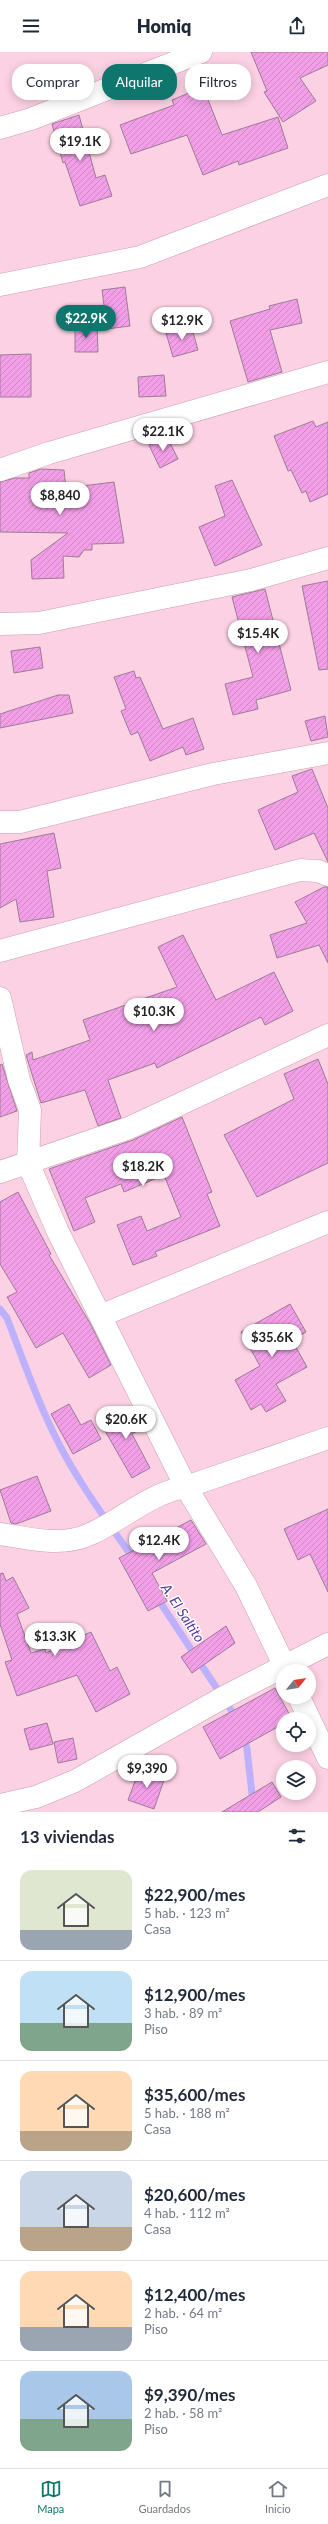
<!DOCTYPE html>
<html lang="es">
<meta charset="utf-8">
<style>
body{margin:0;font-family:Lato,sans-serif;background:#f2f2f3;color:#1f2937;height:100vh;display:flex;flex-direction:column;font-size:15px;white-space:nowrap}
*{box-sizing:border-box;margin:0}
p{font-size:13px;color:#747a83}
.icon{flex:none;width:22px;height:22px;fill:none;stroke:currentColor;stroke-width:2;stroke-linecap:round;stroke-linejoin:round}
.map{position:relative;height:1760px;overflow:hidden}
.sheet{display:flex;flex-direction:column;background:#fff;flex:1}
.sheet>*{flex:none}
.top-card{position:absolute;left:12px;top:12px;width:304px;height:36px;display:flex;gap:8px}
.needle{width:26px;rotate:60deg}
.tools{position:absolute;left:276px;top:1612px;display:grid;gap:8px}
.tools a{display:grid;place-items:center;width:40px;height:40px;border-radius:50%;background:#fff;box-shadow:0 2px 10px #0003;font-size:20px}
.price{position:absolute;translate:-50% -34px;padding:0 9px;border-radius:14px;background:#fff;color:#222;font-size:13px;line-height:26px;filter:drop-shadow(0 1px 2px #0008)}
.price::after{content:'';position:absolute;left:50%;top:24px;width:12px;height:9px;margin-left:-6px;background:inherit;clip-path:polygon(0 0,100% 0,50% 100%)}
.price.current{background:#0f766e;color:#fff}
ul{padding:0;list-style:none}
li{display:flex;align-items:center;gap:12px;height:100px;padding:0 20px}
li+li{border-top:1px solid #e0e1e3}
li span{display:grid;place-items:center;flex:none;width:112px;height:80px;border-radius:12px;color:#555}
li>.icon{margin-inline-start:auto}
span .icon{width:48px;height:48px;fill:#fffc;stroke-width:1}
li b{font-size:17px}
h2{display:flex;justify-content:space-between;align-items:center;height:48px;padding:0 20px;font-size:17px}
.pill{padding:0 14px;border-radius:16px;background:#fff;box-shadow:0 2px 10px #0003;font-size:14px;line-height:36px}
.pill.current{background:#0f766e;color:#fff}
header{display:flex;justify-content:space-between;align-items:center;height:52px;padding:0 20px;background:#fff;font-size:18px;font-weight:800}
.menu{display:flex;justify-content:space-around;align-items:center;height:56px;border-top:1px solid #e0e1e3;background:#fff;font-size:11px;color:#747a83}
.menu a{display:grid;justify-items:center;gap:2px}
.menu .current{color:#0f766e}
.map>svg:first-child{display:block}
.lines{fill:none;stroke-linecap:round;stroke-linejoin:round}
.stream{stroke:#bdb1fe;stroke-width:7}
.building{fill:url(#building-hatch);stroke:#9b7c97}
.minor-casing{stroke:#c89fb1;stroke-width:23}
.minor{stroke:#fff;stroke-width:22}
.labels{text-anchor:middle;stroke-width:3;stroke-linejoin:round;paint-order:stroke}
.water-label{font-size:14px;font-style:italic;fill:#5435a1;stroke:#fff}
</style>
<header><svg class="icon" aria-label="menu" viewBox="0 0 24 24"><path d="M4 6h16M4 12h16M4 18h16"/></svg>Homiq<svg class="icon" aria-label="share" viewBox="0 0 24 24"><path d="M12 15V3M7 8l5-5 5 5M5 13v7h14v-7"/></svg></header>
<div class="map">
<svg width="328" height="1760" viewBox="0 0 328 1760">
<defs>
<pattern id="building-hatch" width="6" height="6" patternUnits="userSpaceOnUse"><rect width="6" height="6" fill="#f29fe8"/><path d="M-1 1l2-2M0 6l6-6M5 7l2-2" fill="none" stroke="#cf87c6"/></pattern>
</defs>
<rect width="100%" height="100%" fill="#fcd1e3"/>
<g class="lines">
<!-- stream -->
<path class="stream" d="M0,1257L7,1266C28,1321 47,1377 79,1427C96,1455 116,1481 134,1508
M156,1544L237,1667
M244,1685L247,1697L254,1760"/>
</g>
<!-- building -->
<path class="building" d="M251,0H328V13L300,26L316,49L283,70L264,40L267,39Z
M203,35L222,83L278,65L288,96L239,113L238,109L203,123L187,83L131,102L120,73L174,53L172,48Z
M79,63L96,126L105,123L112,144L80,154L65,110L63,111L52,72Z
M125,235L130,274L107,277L102,238Z
M297,247L302,271L270,278L282,320L248,330L230,269L270,257L269,254Z
M97,273L98,300H75V274Z
M191,273L198,298L173,305L166,281Z
M31,302V345H0V303Z
M164,323L166,344L139,345L138,325Z
M313,369L316,375L328,370V442L310,450L306,439L302,441L291,418L288,419L274,384Z
M167,385L178,407L160,416L149,393Z
M41,417L64,418L66,436L114,430L124,491L92,492V498H84L79,505L63,504L64,526L32,527L31,508L68,481L0,480V430L15,426H29V421Z
M232,428L262,493L215,514L199,475L225,464L215,434Z
M328,529V617L319,618L302,534Z
M265,537L291,638L256,648L258,657L233,663L225,632L253,625L232,545Z
M40,595L43,616L14,621L11,599Z
M134,619L136,626L140,625L163,677L193,666L204,697L186,703L183,695L150,709L138,680L131,683L121,659L126,657L114,625Z
M58,643H69L73,661L0,676V662Z
M325,664L328,685L311,689L305,669Z
M312,717L328,756V810L314,781L275,798L258,758L298,740L292,724Z
M54,781L61,816L47,819L54,865L20,870L16,847L0,856V792Z
M324,835H328V911L319,893L277,906L270,883L307,871L295,850Z
M183,883L216,948L274,920L293,959L265,973L261,965L157,1016L155,1011L108,1028L121,1066L98,1074L85,1038L41,1051L26,1003L32,1000L33,1008L90,988L83,968L177,935L158,895Z
M318,1007L328,1032V1111L257,1145L224,1083L294,1047L284,1022Z
M2,1012L17,1059L0,1065V1013Z
M182,1065L212,1140L207,1142L220,1174L155,1200L157,1204L133,1213L117,1173L141,1164L147,1179L181,1165L164,1123L124,1140L121,1132L85,1146L95,1170L74,1179L49,1117L133,1088Z
M18,1140L51,1202L49,1203L90,1271L111,1313L89,1326L63,1281L36,1296L7,1245L17,1240L0,1212V1150Z
M290,1252L306,1280L292,1288L307,1315L276,1332L286,1349L266,1360L261,1352L251,1358L235,1328L260,1314L241,1280Z
M69,1352L81,1373L91,1368L101,1387L73,1402L51,1362Z
M130,1354L142,1376L132,1382L150,1416L132,1426L100,1370Z
M37,1424L51,1459L16,1472L11,1471L0,1438Z
M328,1457V1540L310,1502L298,1508L284,1477Z
M191,1468L206,1492L152,1521L167,1549L148,1559L119,1506Z
M3,1521L6,1529L13,1525L29,1556L17,1562L31,1601L45,1597L46,1601L91,1580L110,1619L117,1615L130,1642L96,1660L77,1623L17,1644L5,1610L12,1608L0,1572V1522Z
M226,1574L235,1591L192,1621L181,1605Z
M275,1636L292,1667H283V1672L220,1707L203,1675Z
M47,1671L53,1692L30,1698L24,1677Z
M73,1686L77,1707L58,1711L54,1690Z
M140,1716L165,1725L154,1757L128,1748Z
M272,1730L281,1745L258,1760H222Z"/>
<g class="lines">
<!-- minor casing -->
<g class="minor-casing">
<path id="minor" d="M0,76L31,67L201,0
M0,233L140,205L328,133
M0,418L49,401L328,320
M0,572L39,571L251,528L328,506
M0,770H20L213,722L328,701
M0,899L300,818L318,819L328,823
M0,946L19,1028L30,1058L28,1111L58,1180L186,1435L246,1534L287,1619
M0,1120L129,1076L328,983
M100,1264L328,1170
M0,1482C27,1486 61,1495 88,1483C121,1469 149,1441 186,1435L328,1386
M299,1645L328,1706
M0,1753L36,1745L75,1729L224,1645L328,1592"/>
</g>
<!-- minor -->
<use href="#minor" class="minor"/>
</g>
<g class="labels">
<!-- water labels -->
<g class="water-label">
<text transform="translate(183 1561) rotate(57)" y="5">A. El Saltito</text>
</g>
</g>
</svg>
<div class="tools">
<a><svg class="needle" viewBox="-14 -14 28 28"><path d="M0-13l5 13h-10z" fill="#e53935"/><path d="M0 13l5-13h-10z" fill="#747a83"/></svg></a>
<a><svg class="icon" aria-label="locate" viewBox="0 0 24 24"><circle cx="12" cy="12" r="6"/><path d="M12 2v4M12 18v4M2 12h4M18 12h4"/></svg></a>
<a><svg class="icon" aria-label="layers" viewBox="0 0 24 24"><path d="M12 4l9 5-9 5-9-5zM3 14l9 5 9-5"/></svg></a>
</div>
<b class="price" style="left:80px;top:110px">$19.1K</b>
<b class="price current" style="left:86px;top:287px">$22.9K</b>
<b class="price" style="left:182px;top:289px">$12.9K</b>
<b class="price" style="left:163px;top:400px">$22.1K</b>
<b class="price" style="left:60px;top:464px">$8,840</b>
<b class="price" style="left:258px;top:602px">$15.4K</b>
<b class="price" style="left:154px;top:980px">$10.3K</b>
<b class="price" style="left:143px;top:1135px">$18.2K</b>
<b class="price" style="left:272px;top:1306px">$35.6K</b>
<b class="price" style="left:126px;top:1388px">$20.6K</b>
<b class="price" style="left:159px;top:1509px">$12.4K</b>
<b class="price" style="left:55px;top:1605px">$13.3K</b>
<b class="price" style="left:147px;top:1737px">$9,390</b>
<div class="top-card">
<a class="pill">Comprar</a>
<a class="pill current">Alquilar</a>
<a class="pill">Filtros</a>
</div>
</div>
<section class="sheet">
<h2>13 viviendas<svg class="icon" aria-label="filters" viewBox="0 0 24 24"><path d="M4 7h16M4 17h16"/><circle cx="9" cy="7" r="2"/><circle cx="15" cy="17" r="2"/></svg></h2>
<ul>
<li><span style="background:linear-gradient(#dfe7d0 75%,#9aa5b1 0)"><svg class="icon" aria-label="home" viewBox="0 0 24 24"><path d="M3 11l9-7 9 7M6 9v11h12V9"/></svg></span><div><b>$22,900/mes</b><p>5 hab. · 123 m²</p><p>Casa</p></div></li>
<li><span style="background:linear-gradient(#bfe0f5 65%,#7fa58c 0)"><svg class="icon" aria-label="home" viewBox="0 0 24 24"><path d="M3 11l9-7 9 7M6 9v11h12V9"/></svg></span><div><b>$12,900/mes</b><p>3 hab. · 89 m²</p><p>Piso</p></div></li>
<li><span style="background:linear-gradient(#ffd9b3 75%,#b9a48a 0)"><svg class="icon" aria-label="home" viewBox="0 0 24 24"><path d="M3 11l9-7 9 7M6 9v11h12V9"/></svg></span><div><b>$35,600/mes</b><p>5 hab. · 188 m²</p><p>Casa</p></div></li>
<li><span style="background:linear-gradient(#c9d6e8 70%,#b9a48a 0)"><svg class="icon" aria-label="home" viewBox="0 0 24 24"><path d="M3 11l9-7 9 7M6 9v11h12V9"/></svg></span><div><b>$20,600/mes</b><p>4 hab. · 112 m²</p><p>Casa</p></div></li>
<li><span style="background:linear-gradient(#ffd9b3 70%,#9aa5b1 0)"><svg class="icon" aria-label="home" viewBox="0 0 24 24"><path d="M3 11l9-7 9 7M6 9v11h12V9"/></svg></span><div><b>$12,400/mes</b><p>2 hab. · 64 m²</p><p>Piso</p></div></li>
<li><span style="background:linear-gradient(#a9c7e8 60%,#7fa58c 0)"><svg class="icon" aria-label="home" viewBox="0 0 24 24"><path d="M3 11l9-7 9 7M6 9v11h12V9"/></svg></span><div><b>$9,390/mes</b><p>2 hab. · 58 m²</p><p>Piso</p></div></li>
</ul>
</section>
<nav class="menu">
<a class="current"><svg class="icon" aria-label="map" viewBox="0 0 24 24"><path d="M3 6l6-2 6 2 6-2v14l-6 2-6-2-6 2zM9 4v14M15 6v14"/></svg>Mapa</a>
<a><svg class="icon" aria-label="saved" viewBox="0 0 24 24"><path d="M7 4h10v16l-5-4-5 4z"/></svg>Guardados</a>
<a><svg class="icon" aria-label="home" viewBox="0 0 24 24"><path d="M3 11l9-7 9 7M6 9v11h12V9"/></svg>Inicio</a>
</nav>
